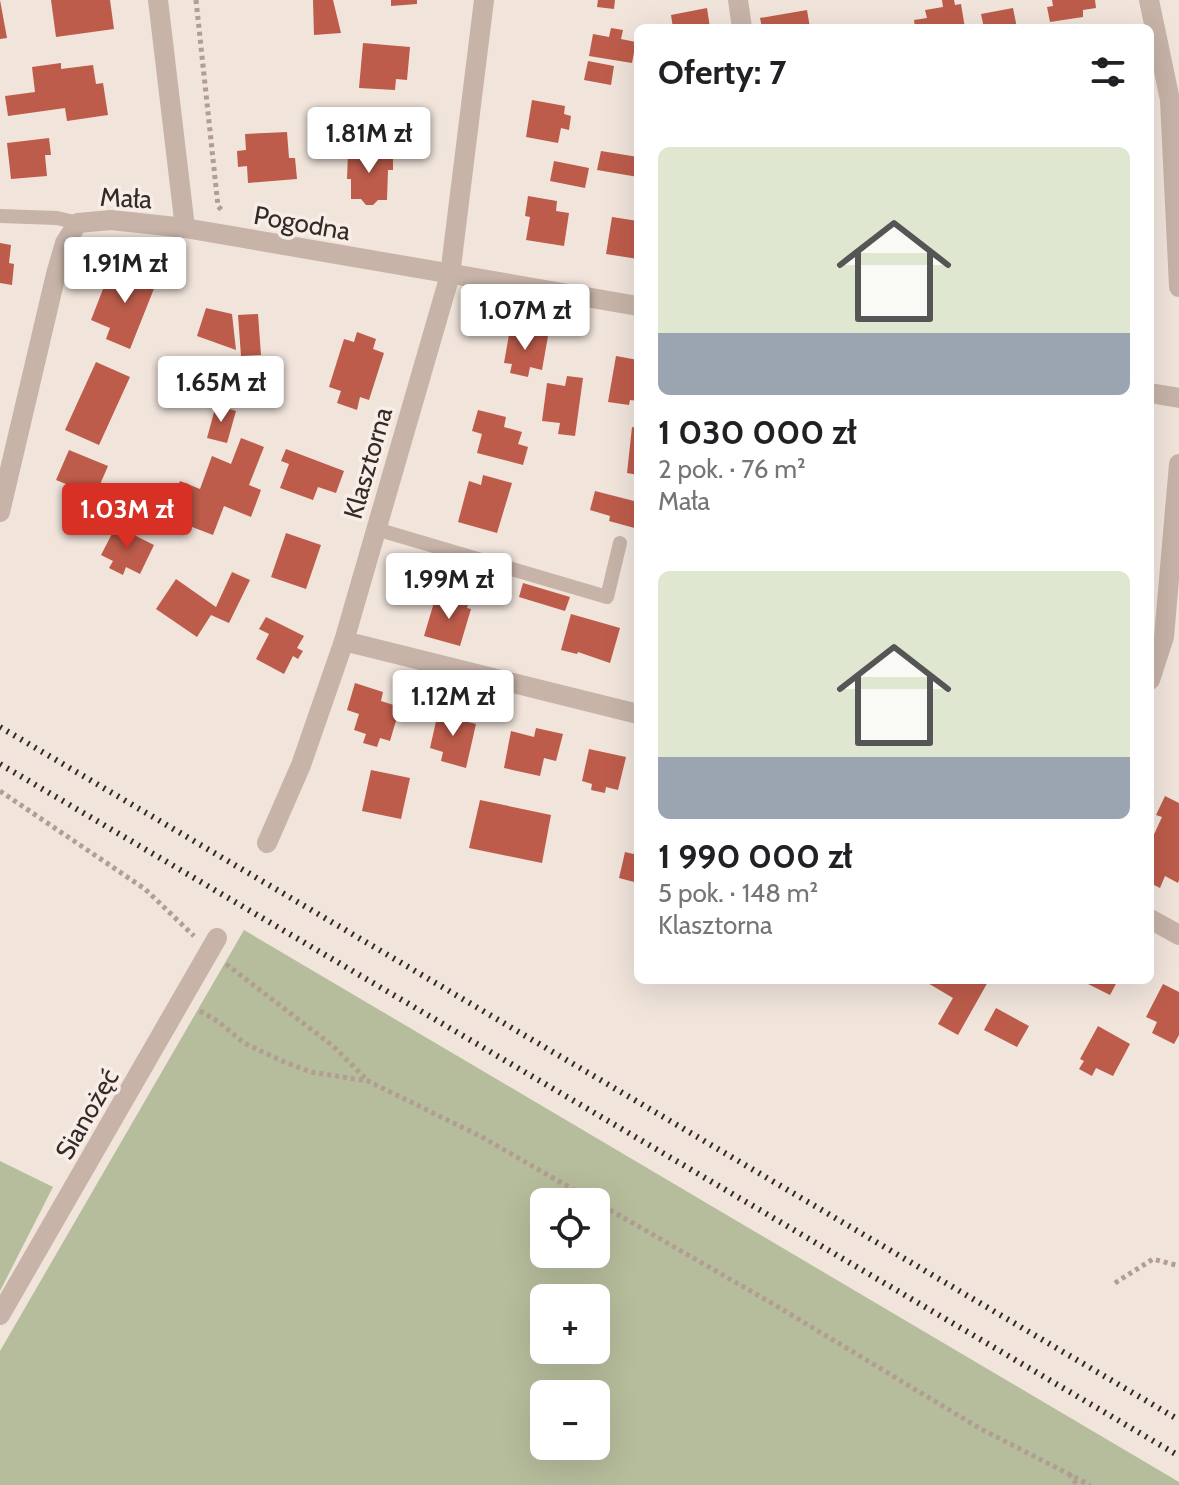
<!DOCTYPE html>
<html lang="pl">
<meta charset="utf-8">
<style>
body{margin:0;font-family:Cabin,sans-serif;background:#f2f2f2;color:#202124;height:100vh;display:flex;flex-direction:column;font-size:30px;white-space:nowrap}
*{box-sizing:border-box;margin:0}
p{font-size:26px;color:#757577}
.icon{flex:none;width:44px;height:44px;fill:none;stroke:currentColor;stroke-width:2;stroke-linecap:round;stroke-linejoin:round}
.map{position:relative;flex:1;overflow:hidden}
.sheet{position:absolute;left:634px;top:24px;width:520px;height:960px;display:flex;flex-direction:column;background:#fff;border-radius:12px;box-shadow:0 8px 32px #0002}
.sheet>*{flex:none}
.fabs{position:absolute;left:530px;top:1188px;display:grid;gap:16px}
.fabs a{display:grid;place-items:center;width:80px;height:80px;border-radius:12px;background:#fff;box-shadow:0 8px 32px #0002;font-size:40px}
.price{position:absolute;translate:-50% -68px;padding:0 18px;border-radius:8px;background:#fff;color:#222;font-size:26px;line-height:52px;filter:drop-shadow(0 2px 4px #0008)}
.price::after{content:'';position:absolute;left:50%;top:48px;width:24px;height:18px;margin-left:-12px;background:inherit;clip-path:polygon(0 0,100% 0,50% 100%)}
.price.selected{background:#d93025;color:#fff}
ul{padding:0;list-style:none}
li{display:grid;align-content:center;gap:16px;height:424px;padding:0 24px}
li span{display:grid;place-items:center;height:248px;border-radius:12px;color:#555}
li>.icon{margin-inline-start:auto}
span .icon{width:144px;height:144px;fill:#fffc;stroke-width:1}
li b{font-size:34px}
h2{display:flex;justify-content:space-between;align-items:center;height:96px;padding:0 24px;font-size:34px}
.map>svg:first-child{display:block}
.green{fill:#b6bd9c;fill-rule:evenodd}
.building{fill:#bd5c4b}
.lines{fill:none;stroke-linecap:round;stroke-linejoin:round}
.path{stroke:#b29d92;stroke-width:5;stroke-dasharray:4 4;stroke-linecap:butt}
.service{stroke:#c7b3a8;stroke-width:14}
.minor{stroke:#c7b3a8;stroke-width:20}
.rail{stroke:#342a28;stroke-width:6;stroke-dasharray:2 6;stroke-linecap:butt}
.labels{text-anchor:middle;stroke-width:7;stroke-linejoin:round;paint-order:stroke}
.street-label{font-size:26px;fill:#342a28;stroke:#f8eee7}
</style>
<div class="map">
<svg width="1179" height="1485" viewBox="0 0 1179 1485">
<rect width="100%" height="100%" fill="#f0e4db"/>
<!-- green -->
<path class="green" d="M244,930L1179,1482V1485H0V1351ZM544,1202H596V1254H544ZM544,1298H596V1350H544ZM544,1394H596V1446H544Z
M0,1161L53,1187L0,1291Z"/>
<!-- building -->
<path class="building" d="M0,0L7,38L0,39Z
M51,0H110L114,29L56,37Z
M313,0H333L341,33L314,35Z
M391,0H417V4L391,6Z
M598,0H615L614,9L597,7Z
M942,0H954L955,5L961,4L965,28H915L914,20L927,18L925,10L943,7Z
M1052,0H1095L1096,8L1083,10V17L1050,22L1047,7L1053,6Z
M707,8L710,28H673L671,15Z
M1013,8L1017,28H984L981,14Z
M807,10L810,28H762L760,18Z
M611,28L623,30L621,39L636,42L632,63L589,56L593,34L609,37Z
M363,43L410,47L407,80L396,79L395,90L359,88Z
M588,61L614,66L611,85L584,80Z
M61,63V69L93,65L96,84L103,83L108,115L67,121L65,108L8,116L5,96L35,92L32,67Z
M532,100L565,106L564,114L571,116L569,130L561,128L558,143L526,137Z
M287,132L289,158H295L297,179L248,183L247,166L238,167L237,151L246,150L245,134Z
M49,138L51,155H45L47,176L11,179L7,143Z
M601,151L638,157V177L597,170Z
M348,152H393V170H388L387,200H378L373,205H366L361,199H351V179H347Z
M554,161L589,168L585,188L550,181Z
M528,196L557,201L556,211L569,213L564,246L526,240L530,217L525,216Z
M612,217L638,221V259L606,254Z
M0,243L11,245L9,263L14,264L12,285L0,283Z
M135,266L159,276L130,349L106,339L110,328L91,320L110,271L130,279Z
M206,308L232,314L236,350L197,336Z
M258,314L261,355L241,356L238,315Z
M510,329L548,336L542,370L530,367L528,377L510,373L512,364L504,363Z
M357,332L376,339L373,349L384,353L369,400L360,397L357,410L337,403L341,391L329,387L344,339L354,342Z
M616,356L638,360V401L630,400L629,405L608,402Z
M96,362L130,377L99,445L65,430Z
M567,376L583,378L575,436L558,434L560,423L542,421L547,383L565,386Z
M216,405L236,411L227,443L207,438Z
M478,410L506,417L504,427L522,432L518,444L528,447L523,465L477,453L482,434L472,431Z
M632,427L638,428V475L627,473Z
M241,438L264,447L249,485L261,490L251,517L224,506L213,535L166,517L180,481L200,489L212,456L231,464Z
M286,449L344,471L336,493L318,487L313,500L280,488L289,464L281,461Z
M69,450L108,466L95,496L56,480Z
M483,475L512,483L497,533L458,522L469,481L481,485Z
M595,491L638,502V529L609,521L610,516L590,510Z
M116,526L154,545L140,574L126,567L123,575L109,568L113,561L101,555Z
M286,533L321,545L306,589L271,577Z
M232,572L250,580L229,623L211,615L197,637L156,609L176,579L216,607Z
M523,583L570,597L565,611L519,597Z
M457,595L470,598L467,608L471,609L460,646L424,636L435,599L455,605Z
M571,614L620,628L610,663L578,652L577,654L561,650Z
M266,617L304,636L297,648L303,651L298,659L293,656L284,674L256,659L269,634L259,629Z
M355,683L383,692L381,701L400,707L390,741L380,738L377,747L363,743L366,734L354,730L359,714L347,710Z
M439,708L462,713L460,720L476,724L466,768L441,761L443,752L430,748Z
M536,728L563,734L556,761L544,758L540,776L504,768L511,731L534,737Z
M589,749L626,757L618,790L606,787L605,793L591,790L592,784L582,781Z
M371,770L410,778L401,819L362,811Z
M1165,796L1179,803V880L1178,883L1165,876L1160,888L1150,883V843L1162,817L1156,815Z
M480,800L551,815L542,863L469,848Z
M625,852L638,855V883L619,878Z
M927,980H989L958,1035L938,1024L953,998L926,982Z
M1080,980H1118L1110,995Z
M1163,984L1179,992V1035L1174,1044L1152,1033L1157,1022L1146,1017Z
M996,1008L1029,1026L1017,1047L984,1030Z
M1098,1026L1130,1044L1113,1076L1096,1068L1092,1076L1079,1069L1084,1061L1080,1059Z"/>
<g class="lines">
<!-- path -->
<path class="path" d="M196,0L218,206L223,212
M0,791L145,889L194,936
M226,964L333,1046L368,1081
M200,1011L219,1022L244,1043L282,1061L311,1072L368,1081L480,1136L595,1202
M596,1202L775,1305L981,1429L1090,1485
M1115,1283L1153,1259L1179,1266
M1069,1474L1077,1485"/>
<!-- service -->
<path class="service" d="M0,216L57,218L78,223
M376,529L607,597L620,543"/>
<!-- minor -->
<path class="minor" d="M158,0L185,228L638,306
M738,0L742,28
M1149,0L1170,100L1179,287
M1150,393L1179,398
M0,512L56,274L65,243L78,223L111,220L185,228
M344,641L638,714
M1150,680L1164,637L1179,464
M267,843L301,765L344,641L450,275L484,0
M1150,919L1179,935
M0,1315L217,938"/>
<!-- rail -->
<path class="rail" d="M0,727L1179,1420
M0,764L1179,1456"/>
</g>
<g class="labels">
<!-- street labels -->
<g class="street-label">
<text transform="translate(126 198) rotate(3)" y="9">Mała</text>
<text transform="translate(302 223) rotate(10)" y="9">Pogodna</text>
<text transform="translate(368 463) rotate(-74)" y="9">Klasztorna</text>
<text transform="translate(87 1114) rotate(-60)" y="9">Sianożęć</text>
</g>
</g>
</svg>
<div class="fabs">
<a><svg class="icon" aria-label="locate" viewBox="0 0 24 24"><circle cx="12" cy="12" r="6"/><path d="M12 2v4M12 18v4M2 12h4M18 12h4"/></svg></a>
<a>+</a>
<a>−</a>
</div>
<b class="price" style="left:369px;top:175px">1.81M zł</b>
<b class="price" style="left:125px;top:305px">1.91M zł</b>
<b class="price" style="left:525px;top:352px">1.07M zł</b>
<b class="price" style="left:221px;top:424px">1.65M zł</b>
<b class="price selected" style="left:127px;top:551px">1.03M zł</b>
<b class="price" style="left:449px;top:621px">1.99M zł</b>
<b class="price" style="left:453px;top:738px">1.12M zł</b>
<section class="sheet">
<h2>Oferty: 7<svg class="icon" aria-label="filters" viewBox="0 0 24 24"><path d="M4 7h16M4 17h16"/><circle cx="9" cy="7" r="2"/><circle cx="15" cy="17" r="2"/></svg></h2>
<ul>
<li><span style="background:linear-gradient(#dfe7d0 75%,#9aa5b1 0)"><svg class="icon" aria-label="home" viewBox="0 0 24 24"><path d="M3 11l9-7 9 7M6 9v11h12V9"/></svg></span><div><b>1 030 000 zł</b><p>2 pok. · 76 m²</p><p>Mała</p></div></li>
<li><span style="background:linear-gradient(#dfe7d0 75%,#9aa5b1 0)"><svg class="icon" aria-label="home" viewBox="0 0 24 24"><path d="M3 11l9-7 9 7M6 9v11h12V9"/></svg></span><div><b>1 990 000 zł</b><p>5 pok. · 148 m²</p><p>Klasztorna</p></div></li>
</ul>
</section>
</div>
